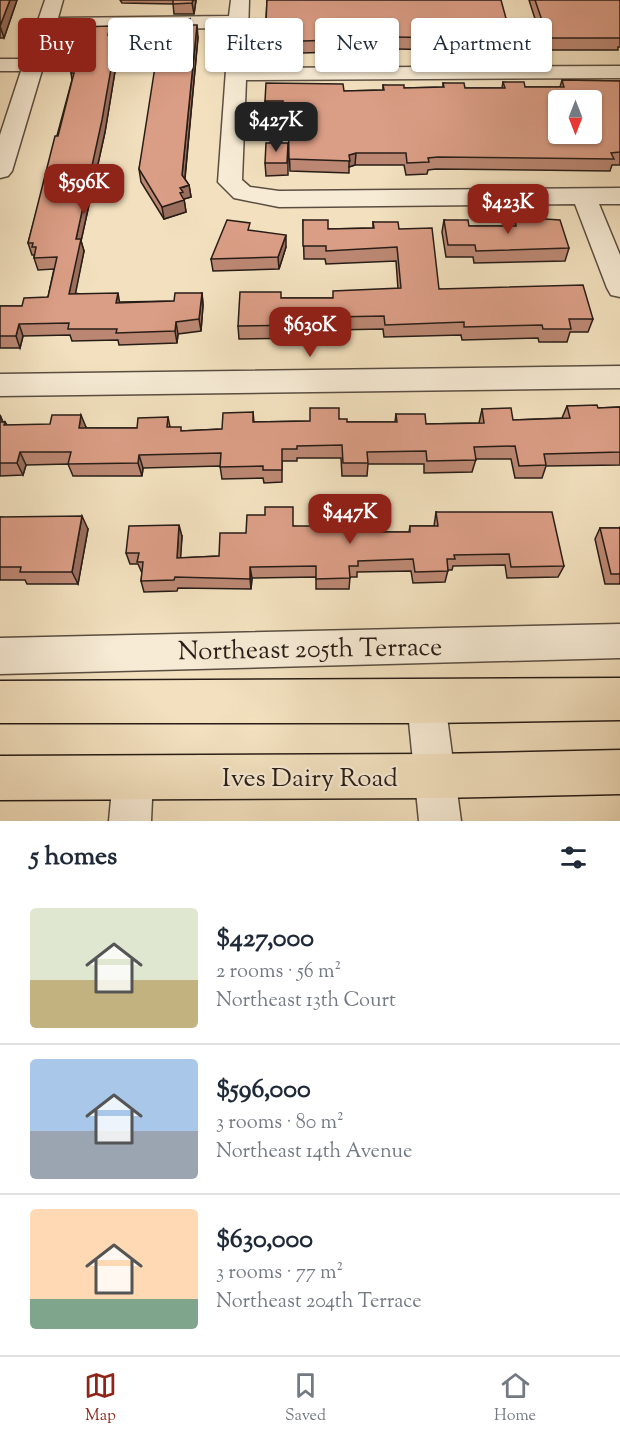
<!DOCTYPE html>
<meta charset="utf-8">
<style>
body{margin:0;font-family:"Sorts Mill Goudy",serif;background:#f2f2f3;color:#1f2937;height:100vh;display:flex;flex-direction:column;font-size:22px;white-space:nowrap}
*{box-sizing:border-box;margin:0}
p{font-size:20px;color:#747a83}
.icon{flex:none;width:33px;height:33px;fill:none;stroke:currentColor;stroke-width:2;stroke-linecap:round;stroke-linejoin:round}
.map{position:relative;height:821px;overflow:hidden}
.drawer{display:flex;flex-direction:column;background:#fff;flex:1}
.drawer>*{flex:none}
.banner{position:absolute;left:18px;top:18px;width:585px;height:54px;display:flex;gap:12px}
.needle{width:39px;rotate:180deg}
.fabs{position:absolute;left:548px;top:90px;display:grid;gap:12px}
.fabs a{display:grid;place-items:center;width:54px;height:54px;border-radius:6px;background:#fff;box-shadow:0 2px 4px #0004;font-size:30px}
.price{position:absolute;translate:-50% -51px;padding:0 14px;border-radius:12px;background:#8f2418;color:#fff;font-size:20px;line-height:39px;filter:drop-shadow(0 2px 3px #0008)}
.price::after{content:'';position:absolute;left:50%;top:36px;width:18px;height:14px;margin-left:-9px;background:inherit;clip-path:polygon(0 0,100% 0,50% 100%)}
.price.current{background:#222;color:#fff}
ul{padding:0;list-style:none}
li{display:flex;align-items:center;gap:18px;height:150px;padding:0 30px}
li+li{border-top:2px solid #e0e1e3}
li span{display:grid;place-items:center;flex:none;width:168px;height:120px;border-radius:6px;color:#555}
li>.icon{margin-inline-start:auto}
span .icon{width:72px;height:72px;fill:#fffc;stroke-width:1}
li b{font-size:26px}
h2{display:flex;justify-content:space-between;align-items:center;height:72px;padding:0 30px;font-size:26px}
.chip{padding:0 21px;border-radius:6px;background:#fff;box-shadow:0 2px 4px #0004;font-size:21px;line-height:54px}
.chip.current{background:#8f2418;color:#fff}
.tab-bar{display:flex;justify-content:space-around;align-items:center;height:84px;border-top:2px solid #e0e1e3;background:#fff;font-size:16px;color:#747a83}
.tab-bar a{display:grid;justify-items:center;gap:3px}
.tab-bar .current{color:#8f2418}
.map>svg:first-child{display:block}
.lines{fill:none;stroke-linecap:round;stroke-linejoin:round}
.minor-casing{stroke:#5a4e41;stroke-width:3}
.major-casing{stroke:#281d17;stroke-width:3}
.minor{fill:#f7ebd5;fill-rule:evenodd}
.major{fill:#f2e0be;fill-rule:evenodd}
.wall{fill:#bb8772;stroke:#281d17;stroke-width:1.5}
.shaded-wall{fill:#996e5d;stroke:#281d17;stroke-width:1.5}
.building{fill:#da9d85;stroke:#281d17;stroke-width:1.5;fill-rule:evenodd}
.labels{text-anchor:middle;stroke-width:4.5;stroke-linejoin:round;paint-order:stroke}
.near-street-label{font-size:26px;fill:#281d17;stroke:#f7ebd5}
</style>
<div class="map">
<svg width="620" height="821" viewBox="0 0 620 821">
<rect width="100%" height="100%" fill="#f2e0be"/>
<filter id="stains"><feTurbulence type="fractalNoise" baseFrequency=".00333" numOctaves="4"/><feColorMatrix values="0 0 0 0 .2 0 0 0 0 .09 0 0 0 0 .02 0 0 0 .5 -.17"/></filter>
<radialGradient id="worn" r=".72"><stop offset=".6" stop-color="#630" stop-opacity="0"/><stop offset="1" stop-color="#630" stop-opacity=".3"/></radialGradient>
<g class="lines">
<!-- minor casing -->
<g class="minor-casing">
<path id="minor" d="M45,0H63L58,18L229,16L231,0H249L247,68L620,66V78L246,80L242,180L250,187L279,191L620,188V204H599L620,255V297L611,295L607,288L575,204L279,207L234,198L218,182L229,28L54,30L12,171L8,176L0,178V135L21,71H0V59H25Z
M620,366V388L0,396V374Z
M620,624V658L0,674V638Z
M426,683L439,689L445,702L461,821H419L407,702L413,689Z
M133,758L147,764L153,778L151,821H109L113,778L119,764Z"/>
</g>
<!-- major casing -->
<g class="major-casing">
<path id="major" d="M620,678V720L426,723H0V681Z
M620,750V794L435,798L0,800V756L435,754Z"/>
</g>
<!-- minor -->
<use href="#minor" class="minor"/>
<!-- major -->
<use href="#major" class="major"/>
</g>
<!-- wall -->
<path class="wall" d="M0,0H17L4,38H0Z
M120,0H196L194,14H174L173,4L122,3Z
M267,0L510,33L508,45H454L450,47V50L338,48L337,52L265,54V42Z
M529,0H620V47H618V50H545Z
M190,19V25L198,37L185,179L189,185L191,197L184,199L186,212L164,219L141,182L139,169L167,35Z
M111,35H117L119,47L105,132L81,241L84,251L75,293L120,302L174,301L202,293L203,305L201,331L178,334L177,343L119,345L118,340L72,341L70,335L23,336L20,348H0V306H22L48,297L54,269L38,270L34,258V255H32L28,243L72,80L71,73Z
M562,80L620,81V165H612L610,171L436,169L428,170L427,174L406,175L404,165H355L349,167V173L290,171L288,118H284V113H265V101L344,91L383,90V85L404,88L443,87V83L465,88H502L503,82L525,87H560Z
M288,155V175L266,176L265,163Z
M514,217L569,248L565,261L474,263L473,257H446L442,232L444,220L469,226H512Z
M303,220L328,229L373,228V222L399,229L439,289L593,319L588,332H570L567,342H539L538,338L462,340L461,335L384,337L383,329L333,330L332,342H306V338L239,339L238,326L281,298H333L398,289L396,261L326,264L325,259H304Z
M251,231L286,247L279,269L213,271L211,259Z
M567,406L598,408L620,407V465L546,466L542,478H515L511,459H476L472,472L424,473V464H368L367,476H342L341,458H297V461H282V482L264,483L263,478L222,479L220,466L143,468L142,476H73L68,464L26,465L23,475L0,476V415L3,422H5L7,425L86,427V428H137L168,417L170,427L181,431L222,429L253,412L254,422L310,421L339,419L347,422H395L396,414L426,424L479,423L482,409L513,420L562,418Z
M436,512L564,566L558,577L507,578L505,565L453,566L452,570H448L445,582L413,583L411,571L357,572V577H350L349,589H316V577L252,578L251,589L178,588L177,591L144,592L141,581L142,573L138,564H130L126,553L182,536L180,558L219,556L246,533L293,526L334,532H409L410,526H434Z
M0,517L88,529L78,584H27L25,580H0Z
M620,527V584H605L595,539L600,528H619Z"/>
<!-- shaded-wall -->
<path class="shaded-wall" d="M10,0H17L4,38L0,26Z
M193,0H196L194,14L192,3Z
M197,25L198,37L184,187L189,185L191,197L184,199L186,212L164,219L162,207L180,193L182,175Z
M456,34L454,45L450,47L451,38V35Z
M117,35L119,47L105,132L81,241L84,251L73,306L69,294L76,239Z
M356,153L355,165L349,167V155Z
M286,235V247L279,269L278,257Z
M118,293L120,305L116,303Z
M202,293L203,305L201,331L199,319Z
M176,322L178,334L177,343L175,331Z
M19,324L23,336L20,348L16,336Z
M0,415L4,425L5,422L11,435L0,431Z
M81,415L86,427L83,441L79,428Z
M20,452L26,465L23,475L17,463Z
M139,455L143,468L142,476L138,463Z
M82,516L88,529L78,584L72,572Z
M179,525L182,536L180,569L177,558Z
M250,567L252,578L251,589L250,579Z"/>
<!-- building -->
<path class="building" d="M0,0H10L0,26Z
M173,0H193L192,3L173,4Z
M267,0H501L510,33L456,34L451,35V38L338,36V40L265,42Z
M535,0H620V38H548Z
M170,19H190L188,25H197L182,175L189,185L180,188L183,192L180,193L184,200L162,207L139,169L160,35H167Z
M110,26L108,35H117L102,120L76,239H81L69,294L118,293L116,303L174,301L175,293H202L199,319L176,322L175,331L116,333L117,329H68L69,323L19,324L16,336H0V306H22L24,298L48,297L57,257L34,258L36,247H32L33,243H28L55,136H58L74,73H71L81,27Z
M562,80L620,81V152L611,153L614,159L438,157L428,158L429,162L407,163L406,153H356L349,155L350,161L289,159L288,106H283V101H265L266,83L343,84L344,91L384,90L383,85H404V88L444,87L443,83H464L465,88H505L503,82H524L525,87H564ZM558,100H591V134H558Z
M266,143H288L287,163H265Z
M514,217L560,220L569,248L476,251L475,245H448L444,220H468L469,226H516Z
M227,220L250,223L248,230L286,235L278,257L211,259Z
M303,220H328V229L374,228L373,222H398L399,229L432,228L439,289L583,285L593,319H569L571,329H543L542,325L464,327V322L385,325L384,316L332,317L333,329H306V325L238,326L240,292H281V298H333V291L401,288L397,247L326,251V246H303Z
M597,405L598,408L620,407V452L544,454L546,465L519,466L515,446L474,447L476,460L427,461L426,451L367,452L368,463H343L342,445L297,446V449H282V470H263V466L220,467L221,453L139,455L138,463L68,464L71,452H20L17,463H0V422H5L4,425L50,424L52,415H81L79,428H137L138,418L168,417L167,427H181V431L222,429L223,413L253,412V422L310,421V408H339V419H347V422H397L396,414H425L426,424L484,423L482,409L511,408L513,420L570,418L567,406Z
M265,507H293V526H334V532H410V526H438L436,512H552L564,566L511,567L509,554L454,555L455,559H447L448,571L415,572L413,559L358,561V566H349L350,578L316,579V566L250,567V579L175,577L174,580L141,581L143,562H137L139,553H126L129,526L179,525L177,558L219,556L220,533H246L247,515H265Z
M82,516L72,572H20L21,567H0V517Z
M600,528H620V574H611Z"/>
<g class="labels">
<!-- near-street labels -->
<g class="near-street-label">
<text transform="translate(310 648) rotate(-1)" y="9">Northeast 205th Terrace</text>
<text x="310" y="786">Ives Dairy Road</text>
</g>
</g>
<rect width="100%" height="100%" filter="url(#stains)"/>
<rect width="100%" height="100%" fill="url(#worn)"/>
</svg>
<div class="fabs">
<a><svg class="needle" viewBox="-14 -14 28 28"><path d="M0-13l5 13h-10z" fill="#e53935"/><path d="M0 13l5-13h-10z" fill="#747a83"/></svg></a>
</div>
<b class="price current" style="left:276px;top:153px">$427K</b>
<b class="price" style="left:84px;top:215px">$596K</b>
<b class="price" style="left:508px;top:235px">$423K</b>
<b class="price" style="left:310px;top:358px">$630K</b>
<b class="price" style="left:350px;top:545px">$447K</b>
<div class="banner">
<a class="chip current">Buy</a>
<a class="chip">Rent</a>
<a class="chip">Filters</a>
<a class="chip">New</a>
<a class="chip">Apartment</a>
</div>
</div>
<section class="drawer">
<h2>5 homes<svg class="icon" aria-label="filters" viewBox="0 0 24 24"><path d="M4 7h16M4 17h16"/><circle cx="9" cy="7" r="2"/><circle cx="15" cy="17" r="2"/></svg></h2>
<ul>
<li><span style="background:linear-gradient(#dfe7d0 60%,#c2b280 0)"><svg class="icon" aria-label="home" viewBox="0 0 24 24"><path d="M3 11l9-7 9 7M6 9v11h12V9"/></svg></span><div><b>$427,000</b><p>2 rooms · 56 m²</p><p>Northeast 13th Court</p></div></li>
<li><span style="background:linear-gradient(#a9c7e8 60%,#9aa5b1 0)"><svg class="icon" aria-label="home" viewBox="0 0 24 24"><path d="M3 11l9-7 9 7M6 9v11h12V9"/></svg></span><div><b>$596,000</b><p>3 rooms · 80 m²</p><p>Northeast 14th Avenue</p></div></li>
<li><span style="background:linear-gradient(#ffd9b3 75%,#7fa58c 0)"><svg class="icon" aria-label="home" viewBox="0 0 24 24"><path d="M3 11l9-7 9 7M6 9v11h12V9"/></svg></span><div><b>$630,000</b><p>3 rooms · 77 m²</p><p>Northeast 204th Terrace</p></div></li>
</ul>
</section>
<nav class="tab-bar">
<a class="current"><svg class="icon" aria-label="map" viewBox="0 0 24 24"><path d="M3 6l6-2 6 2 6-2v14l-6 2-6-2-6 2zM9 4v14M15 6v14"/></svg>Map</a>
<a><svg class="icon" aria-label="saved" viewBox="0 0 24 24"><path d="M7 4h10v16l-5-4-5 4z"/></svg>Saved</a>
<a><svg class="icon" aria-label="home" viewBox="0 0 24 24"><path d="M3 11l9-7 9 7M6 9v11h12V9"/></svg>Home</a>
</nav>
